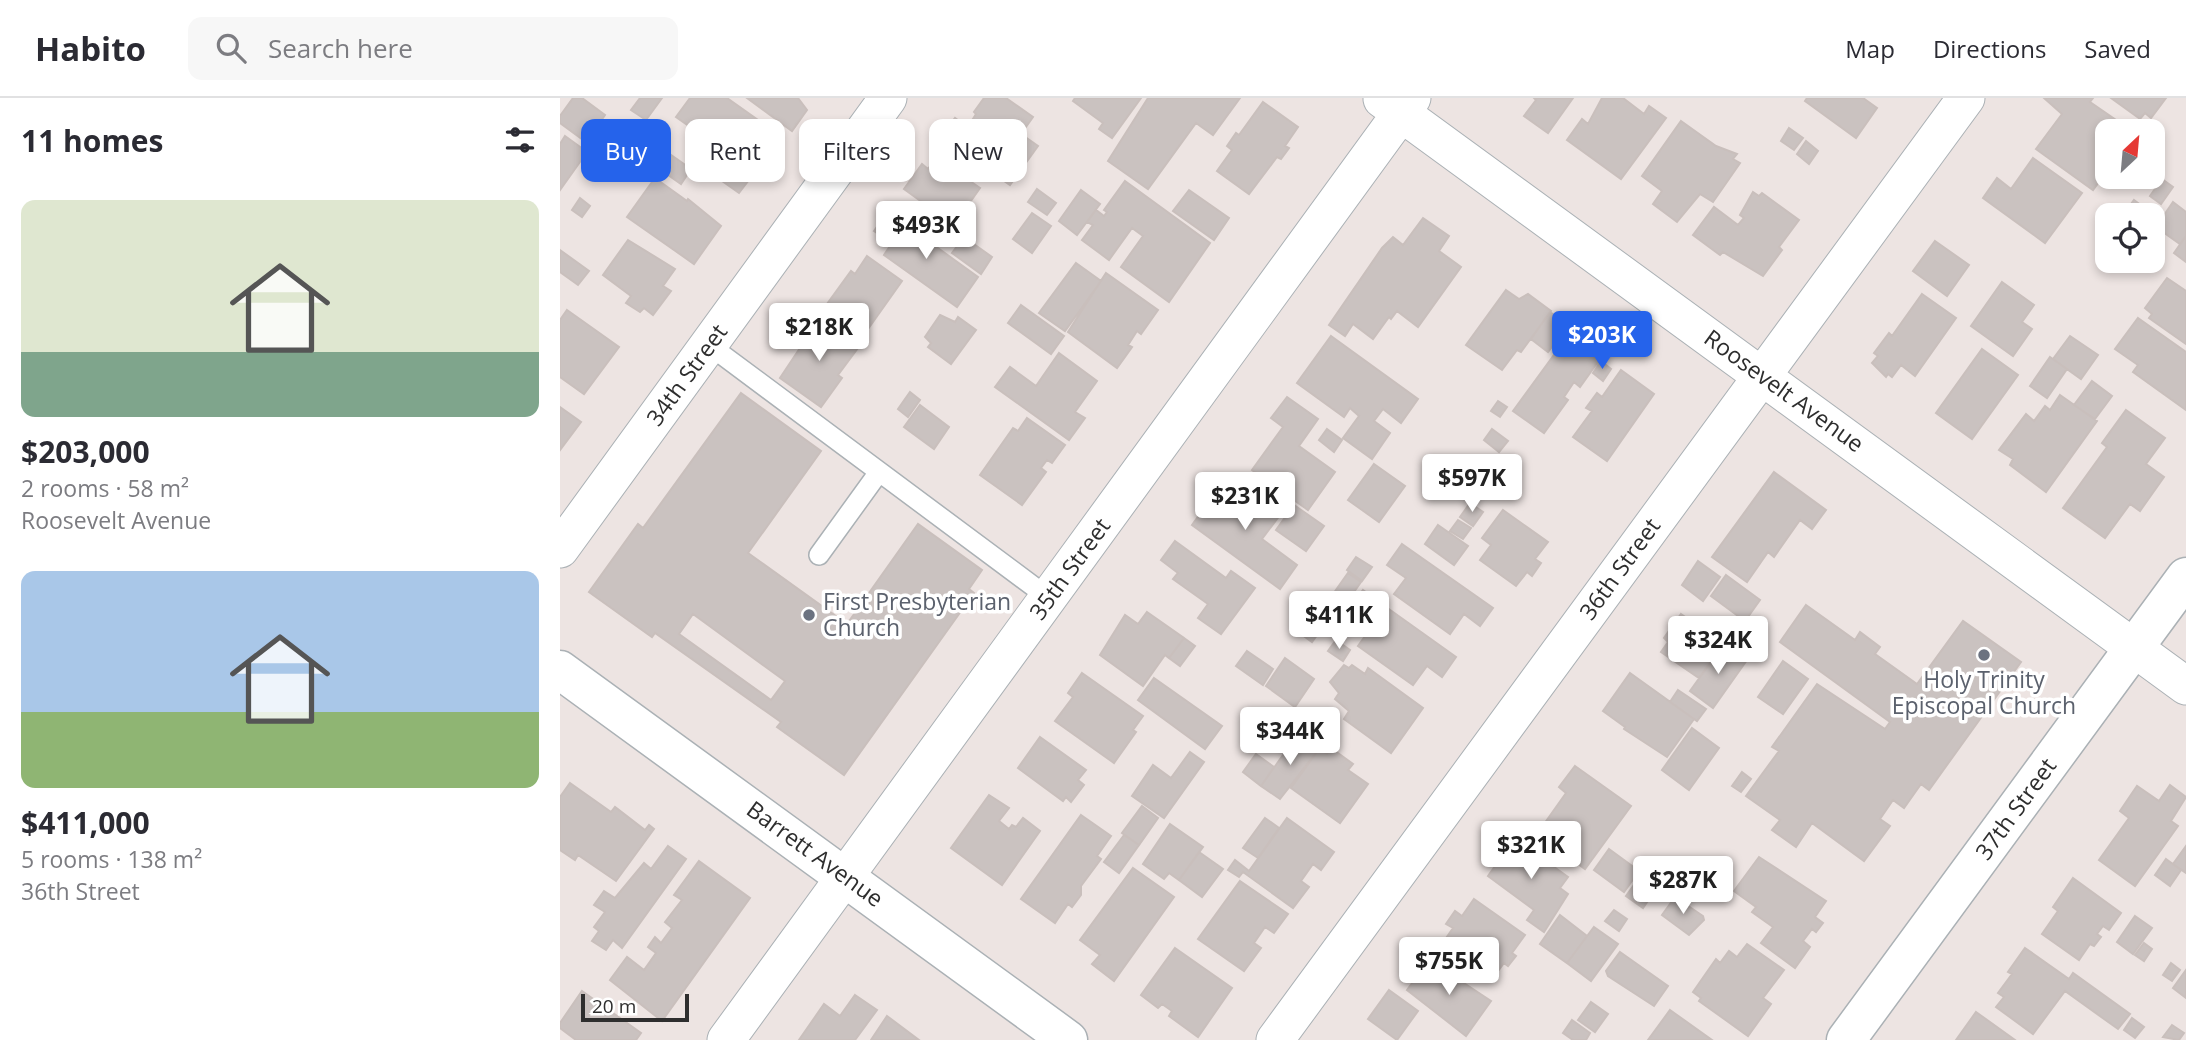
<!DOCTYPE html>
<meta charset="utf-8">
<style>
body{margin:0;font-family:"Open Sans",sans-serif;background:#f7f7f7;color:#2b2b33;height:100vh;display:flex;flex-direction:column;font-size:26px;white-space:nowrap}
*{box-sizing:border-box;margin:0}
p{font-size:23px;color:#7c7c81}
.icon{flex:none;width:38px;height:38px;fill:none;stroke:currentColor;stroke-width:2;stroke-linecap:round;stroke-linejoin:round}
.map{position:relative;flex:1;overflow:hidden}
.sheet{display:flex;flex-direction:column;background:#fff;width:560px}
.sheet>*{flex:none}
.banner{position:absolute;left:21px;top:21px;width:665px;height:63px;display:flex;gap:14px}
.needle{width:46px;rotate:26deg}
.buttons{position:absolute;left:1535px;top:21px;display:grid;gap:14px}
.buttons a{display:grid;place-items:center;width:70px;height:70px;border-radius:14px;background:#fff;box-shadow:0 4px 10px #0003;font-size:35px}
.scale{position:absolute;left:21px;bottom:18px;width:108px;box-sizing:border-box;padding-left:7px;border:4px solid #2e2e2e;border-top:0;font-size:19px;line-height:24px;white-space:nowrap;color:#2e2e2e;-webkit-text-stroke:5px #fff;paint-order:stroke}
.price{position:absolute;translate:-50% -60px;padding:0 16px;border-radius:7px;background:#fff;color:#222;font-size:23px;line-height:46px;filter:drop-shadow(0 2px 4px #0008)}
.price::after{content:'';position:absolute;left:50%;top:42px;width:21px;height:16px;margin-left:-10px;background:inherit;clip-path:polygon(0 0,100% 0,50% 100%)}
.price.active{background:#2563eb;color:#fff}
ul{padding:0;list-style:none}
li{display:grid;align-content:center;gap:14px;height:371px;padding:0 21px}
li span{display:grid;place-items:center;height:217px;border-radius:14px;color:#555}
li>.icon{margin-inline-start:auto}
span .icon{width:126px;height:126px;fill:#fffc;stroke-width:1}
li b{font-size:30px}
h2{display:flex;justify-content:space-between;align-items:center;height:84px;padding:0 21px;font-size:30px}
.tag{padding:0 24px;border-radius:14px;background:#fff;box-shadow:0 4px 10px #0003;font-size:24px;line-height:63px}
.tag.active{background:#2563eb;color:#fff}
header{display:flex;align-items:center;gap:42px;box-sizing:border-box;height:98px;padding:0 35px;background:#fff;border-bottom:2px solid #e1e1e2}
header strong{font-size:33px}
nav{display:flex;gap:38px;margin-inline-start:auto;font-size:24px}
.search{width:490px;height:63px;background:#f7f7f7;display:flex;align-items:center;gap:18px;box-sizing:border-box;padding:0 24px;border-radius:14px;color:#7c7c81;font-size:26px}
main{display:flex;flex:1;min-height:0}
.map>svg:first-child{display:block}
.building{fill:#cac2c0;stroke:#c9bfbc;stroke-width:2;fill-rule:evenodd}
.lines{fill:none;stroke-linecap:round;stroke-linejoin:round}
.service-casing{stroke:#abb1b5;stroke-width:22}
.minor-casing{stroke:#abb1b5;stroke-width:39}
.tertiary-casing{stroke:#abb1b5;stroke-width:41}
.secondary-casing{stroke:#abb1b5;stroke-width:41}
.service{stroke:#fff;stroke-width:19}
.minor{stroke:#fff;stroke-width:37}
.tertiary{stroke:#fff;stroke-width:38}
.secondary{stroke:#fff;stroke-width:38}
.worship-dot{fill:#6b7280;stroke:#fff;stroke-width:2.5}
.labels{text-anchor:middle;stroke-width:7;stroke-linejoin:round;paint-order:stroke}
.street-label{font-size:23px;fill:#2e2e2e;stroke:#fff}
.worship-label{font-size:23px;fill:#5b616d;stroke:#fff;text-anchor:start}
</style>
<header>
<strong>Habito</strong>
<div class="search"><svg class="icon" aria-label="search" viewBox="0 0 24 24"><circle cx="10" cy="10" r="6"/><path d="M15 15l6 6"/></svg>Search here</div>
<nav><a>Map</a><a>Directions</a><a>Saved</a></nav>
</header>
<main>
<section class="sheet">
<h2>11 homes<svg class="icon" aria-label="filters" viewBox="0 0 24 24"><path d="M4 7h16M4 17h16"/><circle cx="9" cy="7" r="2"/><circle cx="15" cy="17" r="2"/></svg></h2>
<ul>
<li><span style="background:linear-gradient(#dfe7d0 70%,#7fa58c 0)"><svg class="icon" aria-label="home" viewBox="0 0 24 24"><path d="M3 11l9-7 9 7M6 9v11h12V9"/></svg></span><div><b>$203,000</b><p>2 rooms · 58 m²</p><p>Roosevelt Avenue</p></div></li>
<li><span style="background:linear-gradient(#a9c7e8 65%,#8fb573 0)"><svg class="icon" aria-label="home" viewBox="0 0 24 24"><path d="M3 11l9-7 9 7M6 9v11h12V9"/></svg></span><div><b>$411,000</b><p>5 rooms · 138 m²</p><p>36th Street</p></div></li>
</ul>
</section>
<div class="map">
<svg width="1626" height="942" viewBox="0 0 1626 942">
<rect width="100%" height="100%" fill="#ede4e2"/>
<!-- building -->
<path class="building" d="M13,0H22L45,17L26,44L0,25V18Z
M80,0H102L86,22L71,12Z
M130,0H167L212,32L190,63L181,56L175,65L192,78L179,95L128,59L143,38L116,19Z
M187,0H238L247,12L232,33Z
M424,0H446L473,19L461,36L478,48L450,87L381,38L395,20L412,33L418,24L413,21L416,16L414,14Z
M515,0H581L552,40L539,31L543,25L513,3Z
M588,0H680L653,37L636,25L588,91L548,63Z
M974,0H1013L988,35L964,18L976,2Z
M1042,0H1063L1084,16L1089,8L1106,20L1061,81L1007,42L1022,21L1028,26Z
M1247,0H1303L1317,10L1296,40L1245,3Z
M1484,0H1533L1530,4L1572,33H1547V73L1533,92L1476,51L1502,16Z
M1551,0H1606L1591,20L1585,15L1580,21Z
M703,4L738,29L725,48L729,50L721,61L717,59L689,96L657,73L672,52L667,48L676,35L679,37Z
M1121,23L1156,48L1177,56L1173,61L1180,65L1153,104L1140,96L1117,124L1093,106L1102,93L1082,78Z
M1229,30L1243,40L1234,52L1221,43Z
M60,32L84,50L74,64L49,47Z
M5,38L27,54L0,92V46Z
M1246,43L1258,53L1249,66L1237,56Z
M104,52L131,71L121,86L94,67Z
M379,56L399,71L397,74L420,90L394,127L344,91L362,66L368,71Z
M1473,60L1522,95L1485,145L1423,100L1437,80L1451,91Z
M95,80L127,103L128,101L161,128L134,166L67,119Z
M1602,81L1613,89L1601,106L1590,98Z
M565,83L650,145L609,204L561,169L583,138L572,130L549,162L522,142L533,127L527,124L536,112L544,118L547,114L544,112Z
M477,91L496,105L487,117L468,104Z
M521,92L540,106L517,137L499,123Z
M629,92L669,120L654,142L613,113Z
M1193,94L1199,98L1202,95L1239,122L1219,149L1222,152L1203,178L1163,154L1160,157L1133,137L1154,109L1178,127L1184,120L1180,117Z
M20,100L30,108L22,119L12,112Z
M1574,102L1593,116L1592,117H1563Z
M1613,104L1626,114V138L1620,146L1596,129Z
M328,114L418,179L397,209L324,157L332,145L314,133Z
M472,115L491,128L472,155L453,141Z
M863,120L889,138L879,153L901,169L858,229L837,213L831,221L829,219L813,241L793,226L785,238L769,227L822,150L833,139L843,147Z
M1626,138V164L1614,155Z
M404,139L432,159L421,176L392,155Z
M68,142L115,171L103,188L111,193L93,217L84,210L80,214L66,205L71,198L43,177Z
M1375,143L1409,167L1387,198L1353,173Z
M0,152L29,173L18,187L0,174Z
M307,158L342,183L298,245L259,217L291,173L295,176Z
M516,165L541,183L505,233L479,215Z
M546,175L598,212L581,236L577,233L568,247L572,249L557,270L508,234Z
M1607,180L1626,193V246L1589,220L1592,216L1585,210Z
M1442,184L1474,207L1462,224L1472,231L1453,258L1411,228Z
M946,192L959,201L968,196L991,213L961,254L957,252L942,272L906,247Z
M1362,196L1396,220L1355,278L1341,267L1332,279L1328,276L1326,279L1312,265L1318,258L1314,255L1329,235L1332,238Z
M461,207L504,238L491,256L448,225Z
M7,212L59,249L24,296L0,279V222Z
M990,214L1008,227L988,254L971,241Z
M380,217L395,224L398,219L416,232L391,266L368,249L371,245L365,239Z
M254,219L298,250L278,277L282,280L261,309L220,280L248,238L243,234Z
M1578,220L1626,254V312L1573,274L1578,267L1555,251Z
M1013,231L1045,254L1020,289L1014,284L1004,299L1008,302L984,335L953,313Z
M771,238L858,301L841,325L823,311L814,323L830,335L812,361L783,340L799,318L790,310L784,319L737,285Z
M1510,238L1538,257L1521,281L1493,261Z
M1422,251L1458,277L1412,341L1376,315Z
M499,255L537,283L515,314L525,320L509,342L435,289L450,269L476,288Z
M1490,259L1507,271L1487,300L1470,288Z
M1041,263L1051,271L1043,283L1033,275Z
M1061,272L1094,296L1047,363L1013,339L1032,313L1026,310L1037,295L1042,299Z
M1532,283L1552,298L1535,321L1514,307Z
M350,294L360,302L348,319L338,311Z
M181,295L261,353L188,455L287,526L358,426L422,472L409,491L414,495L284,677L217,629L221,624L95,535L92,539L29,494L78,426L83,430ZM133,516L225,583L211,602L119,536Z
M1500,297L1537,323L1486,394L1450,367L1453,361L1439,352L1466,316L1474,323L1485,308L1490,312Z
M727,299L758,321L739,348L775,374L748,412L692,372L723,329L711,320Z
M938,303L947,309L940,319L931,313Z
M360,307L389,329L374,351L344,329Z
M0,309L21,324L0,352Z
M1566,312L1605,340L1586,366L1604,379L1580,413L1570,406L1545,440L1503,410L1547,349L1542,345Z
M467,320L505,347L492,365L487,362L481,370L486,374L462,407L420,377L453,330L458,333Z
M767,331L782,342L774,354L759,342Z
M932,331L948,343L939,354L924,342Z
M814,366L845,388L819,424L788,402Z
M1214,374L1266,412L1252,431L1240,422L1214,459L1208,454L1187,484L1152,459Z
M665,381L720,417L702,441L737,467L720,491L632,427Z
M910,405L923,414L913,428L900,419Z
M734,407L764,428L746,453L716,432Z
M943,412L988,444L975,461L981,465L972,478L967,474L956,488L920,462L931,447L922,440Z
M898,422L911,430L903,441L890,433Z
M878,427L908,448L894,467L865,446Z
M615,443L666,480L671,473L695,490L661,536L638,520L648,506L613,481L618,475L601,462Z
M842,446L933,510L920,528L904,516L890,536L834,496L846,480L827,467Z
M796,459L812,469L802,483L787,472Z
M1138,463L1160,479L1143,503L1122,487Z
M788,475L801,484L784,508L771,499Z
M1166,477L1200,502L1185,523L1151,498Z
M803,492L821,505L807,525L788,512Z
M769,500L784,511L769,533L753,522Z
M1246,507L1295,542L1300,534L1320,549L1315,556L1357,586L1403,523L1461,564L1369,692L1361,686L1344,710L1333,702L1320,721L1330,728L1304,763L1252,725L1236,749L1212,732L1220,722L1186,698L1219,653L1212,649L1257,586L1325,631L1330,624L1220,544Z
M826,509L896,559L882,579L867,568L853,587L798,548Z
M587,514L624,540L609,560L605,557L583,588L540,557L565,517L578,526Z
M1121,516L1138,528L1143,525L1165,544L1139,580L1101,554L1108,544L1104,540Z
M749,525L760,533L752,544L741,536Z
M624,540L635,548L620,568L609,560Z
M776,542L790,552L783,563L768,553Z
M1164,546L1187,562L1153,610L1130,593Z
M687,553L713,571L703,587L676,568Z
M725,560L754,581L735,609L706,588Z
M1223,563L1248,581L1223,616L1198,599Z
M784,567L789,570L792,567L805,576L808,570L863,610L831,655L784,621L789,613L775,601L779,595L770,584Z
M522,575L583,618L573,632L576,634L554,665L495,623L513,599L508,595Z
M1070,575L1134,621L1107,659L1064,631L1065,629L1043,613Z
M594,580L662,628L645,651L578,602Z
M1118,592L1146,611L1137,623L1110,604Z
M1132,630L1159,650L1129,692L1102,672Z
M738,636L759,651L720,701L701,688Z
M480,639L526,672L518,682L524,687L511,704L506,699L503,703L458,670Z
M771,650L793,666L788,672L808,686L780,725L731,690L759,651L767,656Z
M630,654L644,664L604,720L572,698L593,667L611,680Z
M696,656L714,669L701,688L683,674Z
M1015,668L1071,708L1025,771L977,736L1006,695L999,689Z
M1182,674L1191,681L1181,694L1172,688Z
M10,685L51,714L55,709L85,732L89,727L94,731L56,783L18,757L15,762L0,752V699Z
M1610,687L1626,699L1611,723L1618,728L1575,788L1539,762L1569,720L1560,713L1577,688L1599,703Z
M429,697L449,710L439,723L449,731L452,727L456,729L463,720L480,733L442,787L391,750Z
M582,708L598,720L579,747L562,735Z
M521,717L551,738L537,758L541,761L521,788V797L512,809L508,806L495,825L461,801Z
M705,720L719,730L698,760L683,750Z
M727,720L774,754L761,772L753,766L741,783L749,789L733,810L683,774L679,779L668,772L675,762L689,773Z
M610,726L643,749L619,782L609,775L604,781L583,766Z
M958,736L986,756L983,761L1008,779L1000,790L1008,796L984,834L967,822L974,812L928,778Z
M564,737L579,747L559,775L544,764Z
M108,748L126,761L62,850L53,842L46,852L32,843L39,833L34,829L45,814L34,807L44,793L55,800L84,765L91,771Z
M1626,748V775L1613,766Z
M1049,751L1079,773L1064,794L1034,772Z
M639,754L663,771L642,799L619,782Z
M1199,759L1266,803L1255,819L1263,825L1256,834L1252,831L1243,843L1250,849L1235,870L1201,845L1213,829L1192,814L1196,809L1174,793Z
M1606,761L1621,772L1610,788L1595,777Z
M139,763L190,800L102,923L50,882L67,859L84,872L96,855L88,849L95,839L101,845L112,830L105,824L122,802L114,797Z
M573,770L614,799L554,883L532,866L540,857L520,842Z
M1082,776L1098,788L1083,810L1066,798Z
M1513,780L1561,815L1549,832L1543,828L1537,836L1541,839L1534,848L1530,846L1519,862L1482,836L1498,813L1493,809Z
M680,783L728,816L714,835L705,829L694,845L701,850L684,873L638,841Z
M1115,799L1143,818L1144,822L1129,837L1102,817Z
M914,801L965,837L952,855L956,858L948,868L944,865L935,877L908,857L904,862L882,846L893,830L886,826L895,813L902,818Z
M1054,812L1067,821L1059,833L1045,823Z
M1000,817L1027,838L1007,865L980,846Z
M1575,818L1592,830L1573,856L1557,844Z
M1034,829L1058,846L1031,883L1007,865Z
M1584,845L1592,851L1584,863L1575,857Z
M1187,846L1224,872L1203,900L1211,906L1188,938L1139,903L1141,900L1133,894L1156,861L1160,865L1169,853L1177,859Z
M615,850L672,890L638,939L609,918L612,913L602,906L598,910L581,897Z
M1465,850L1509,881L1513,875L1570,916L1558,931L1505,893L1473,936L1436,909L1444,899L1438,895L1452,876L1448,874Z
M1060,854L1108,888L1094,908L1048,878L1046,873Z
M869,862L931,903L906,938L847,892Z
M1611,865L1620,872L1612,883L1603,877Z
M1626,872V900L1613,890Z
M829,892L858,913L837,942L808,921Z
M22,893L81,935L76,942H16L0,930V925Z
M295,897L317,912L295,942H239L264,906L280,918Z
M1031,904L1048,916L1035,934L1018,922Z
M1110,912L1152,942H1088Z
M1416,914L1455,942H1396Z
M327,918L359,942H311Z
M1572,920L1584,929L1575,940L1564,932Z
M1012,922L1030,935L1026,942H1013L1003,935Z
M1612,927L1624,935L1619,942L1603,939Z"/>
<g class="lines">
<!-- service casing -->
<g class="service-casing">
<path id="service" d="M149,247L489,500
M259,457L319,374"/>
</g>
<!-- minor casing -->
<g class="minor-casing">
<path id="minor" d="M822,1L1626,588
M0,451L328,0
M166,942L852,0
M715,942L1406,0"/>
</g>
<!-- tertiary casing -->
<g class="tertiary-casing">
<path id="tertiary" d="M1286,942L1626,479"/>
</g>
<!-- secondary casing -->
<g class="secondary-casing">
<path id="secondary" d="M0,572L508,942"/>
</g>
<!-- service -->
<use href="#service" class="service"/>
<!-- minor -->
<use href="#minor" class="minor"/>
<!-- tertiary -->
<use href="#tertiary" class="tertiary"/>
<!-- secondary -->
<use href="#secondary" class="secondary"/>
</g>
<!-- markers -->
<g class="worship-dot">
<circle cx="249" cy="517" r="7"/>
<circle cx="1424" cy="557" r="7"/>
</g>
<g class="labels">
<!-- street labels -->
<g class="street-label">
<text transform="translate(127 277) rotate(-54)" y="8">34th Street</text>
<text transform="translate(1224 293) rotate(36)" y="8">Roosevelt Avenue</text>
<text transform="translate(510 471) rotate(-54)" y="8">35th Street</text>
<text transform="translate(1060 471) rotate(-54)" y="8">36th Street</text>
<text transform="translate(1456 711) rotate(-54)" y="8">37th Street</text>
<text transform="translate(255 756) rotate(36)" y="8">Barrett Avenue</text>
</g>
<!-- worship labels -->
<g class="worship-label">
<text x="263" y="512">First Presbyterian<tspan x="263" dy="26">Church</tspan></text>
<text x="1424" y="590" text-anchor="middle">Holy Trinity<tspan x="1424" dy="26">Episcopal Church</tspan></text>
</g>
</g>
</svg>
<div class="buttons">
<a><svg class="needle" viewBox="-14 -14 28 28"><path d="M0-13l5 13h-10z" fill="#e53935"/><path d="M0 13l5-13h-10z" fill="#7c7c81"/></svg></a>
<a><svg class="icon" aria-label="locate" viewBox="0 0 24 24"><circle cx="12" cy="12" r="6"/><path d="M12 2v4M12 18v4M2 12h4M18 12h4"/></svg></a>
</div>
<div class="scale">20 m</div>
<b class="price" style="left:366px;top:163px">$493K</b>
<b class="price" style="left:259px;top:265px">$218K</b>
<b class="price active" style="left:1042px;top:273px">$203K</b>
<b class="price" style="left:912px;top:416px">$597K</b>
<b class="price" style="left:685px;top:434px">$231K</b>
<b class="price" style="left:779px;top:553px">$411K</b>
<b class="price" style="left:1158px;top:578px">$324K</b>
<b class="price" style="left:730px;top:669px">$344K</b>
<b class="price" style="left:971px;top:783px">$321K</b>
<b class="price" style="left:1123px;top:818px">$287K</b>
<b class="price" style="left:889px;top:899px">$755K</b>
<div class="banner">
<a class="tag active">Buy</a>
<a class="tag">Rent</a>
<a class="tag">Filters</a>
<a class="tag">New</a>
</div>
</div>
</main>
